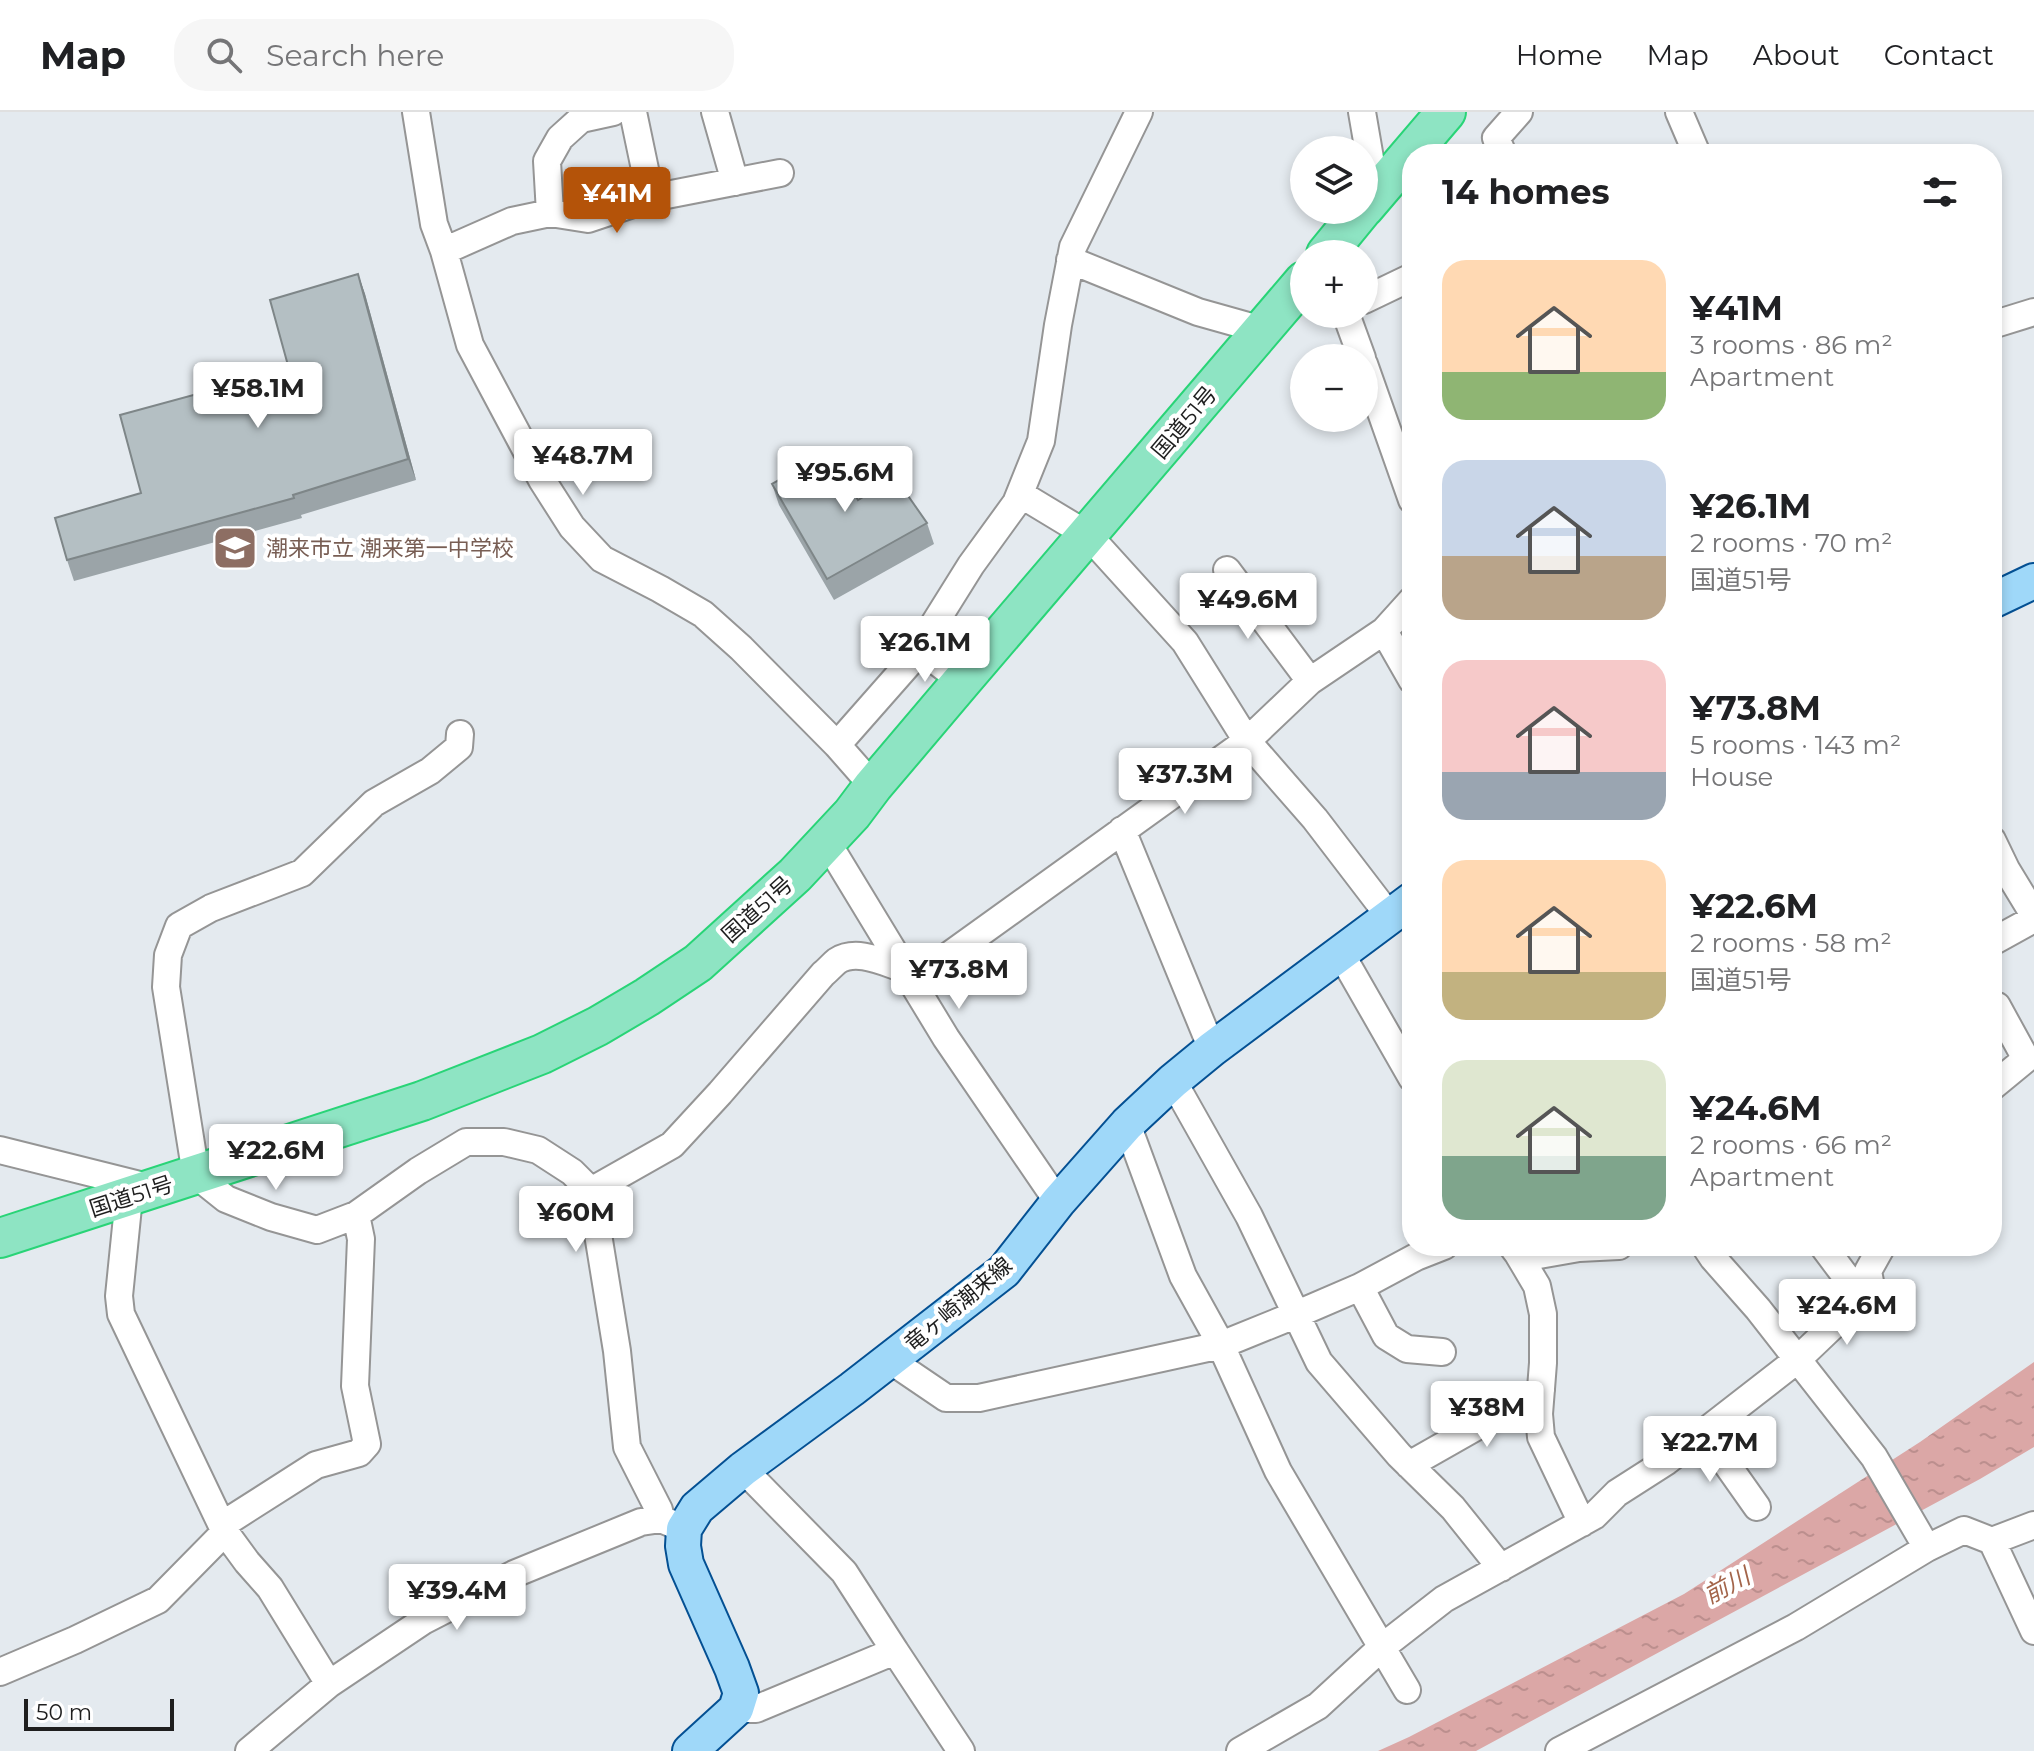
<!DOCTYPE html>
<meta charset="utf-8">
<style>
body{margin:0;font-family:Montserrat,"Noto Sans JP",sans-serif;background:#f6f6f6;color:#202124;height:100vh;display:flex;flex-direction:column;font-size:30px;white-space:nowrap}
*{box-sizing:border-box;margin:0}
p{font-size:26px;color:#757577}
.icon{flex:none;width:44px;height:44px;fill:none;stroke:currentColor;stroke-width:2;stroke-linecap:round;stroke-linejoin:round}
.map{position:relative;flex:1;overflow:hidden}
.details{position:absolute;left:1402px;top:32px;width:600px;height:1112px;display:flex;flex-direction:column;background:#fff;border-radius:32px;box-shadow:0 4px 12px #0003}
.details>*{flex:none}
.buttons{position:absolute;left:1290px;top:24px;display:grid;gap:16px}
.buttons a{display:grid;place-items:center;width:88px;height:88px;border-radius:50%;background:#fff;box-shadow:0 4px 12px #0003;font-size:40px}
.scale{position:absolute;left:24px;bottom:20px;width:150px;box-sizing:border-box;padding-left:8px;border:4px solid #1e1e1e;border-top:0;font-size:22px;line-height:28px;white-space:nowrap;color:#1e1e1e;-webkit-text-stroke:6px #fff;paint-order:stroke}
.price{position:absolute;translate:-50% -68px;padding:0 18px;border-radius:8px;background:#fff;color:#222;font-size:26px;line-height:52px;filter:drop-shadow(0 2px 4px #0008)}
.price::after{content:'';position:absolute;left:50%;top:48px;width:24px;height:18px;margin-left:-12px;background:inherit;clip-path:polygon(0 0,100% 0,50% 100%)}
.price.current{background:#b45309;color:#fff}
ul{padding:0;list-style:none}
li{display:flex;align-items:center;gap:24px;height:200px;padding:0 40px}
li span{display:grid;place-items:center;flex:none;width:224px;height:160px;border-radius:24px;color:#555}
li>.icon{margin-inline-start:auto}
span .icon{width:96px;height:96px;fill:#fffc;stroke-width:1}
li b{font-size:34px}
h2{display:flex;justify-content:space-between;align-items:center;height:96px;padding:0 40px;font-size:34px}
header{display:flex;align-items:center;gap:48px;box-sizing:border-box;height:112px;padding:0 40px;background:#fff;border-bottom:2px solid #e0e0e0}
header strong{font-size:38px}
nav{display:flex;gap:44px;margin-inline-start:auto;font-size:28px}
.search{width:560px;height:72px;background:#f6f6f6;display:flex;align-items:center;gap:20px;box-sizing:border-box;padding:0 28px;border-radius:32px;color:#757577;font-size:30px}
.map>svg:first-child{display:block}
.water{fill:url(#water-ripples)}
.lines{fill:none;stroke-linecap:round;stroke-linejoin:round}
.minor-casing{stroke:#959595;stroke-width:30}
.major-casing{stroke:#045093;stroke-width:38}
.highway-casing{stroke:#29d477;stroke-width:42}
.minor{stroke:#fff;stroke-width:26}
.major{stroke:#9fd8f9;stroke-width:34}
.highway{stroke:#8ee4c3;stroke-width:38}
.wall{fill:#9ba4a8}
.shaded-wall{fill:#7e8688}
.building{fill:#b4bfc3;stroke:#7e8688;stroke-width:2}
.labels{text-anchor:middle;stroke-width:8;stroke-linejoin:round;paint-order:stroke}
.street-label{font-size:22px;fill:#1e1e1e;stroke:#fff}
.education-label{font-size:22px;fill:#785e54;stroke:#fff;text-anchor:start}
.water-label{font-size:24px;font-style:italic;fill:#a3654a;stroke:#fff}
</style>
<header>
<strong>Map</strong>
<div class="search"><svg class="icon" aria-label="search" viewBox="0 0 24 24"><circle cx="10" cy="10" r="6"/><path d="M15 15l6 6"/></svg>Search here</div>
<nav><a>Home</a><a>Map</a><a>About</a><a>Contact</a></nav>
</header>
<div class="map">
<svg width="2034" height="1639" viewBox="0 0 2034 1639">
<defs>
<pattern id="water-ripples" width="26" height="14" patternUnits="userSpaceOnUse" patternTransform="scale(2)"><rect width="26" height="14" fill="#dba7a6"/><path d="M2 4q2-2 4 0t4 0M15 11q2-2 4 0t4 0" fill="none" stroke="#bc8f8e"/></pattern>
</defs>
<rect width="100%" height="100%" fill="#e4eaef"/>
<!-- water -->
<path class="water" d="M2034,1250V1335L1980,1367L1476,1639H1378L1409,1625L1684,1482L1920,1330Z"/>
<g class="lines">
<!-- minor casing -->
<g class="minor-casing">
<path id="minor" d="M416,0L434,112L444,139L470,233L542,368L572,415L602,447L660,477L703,502L741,536L837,633L873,674
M633,0L651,86
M715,0L735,70
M1362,0L1376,81
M1679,0L1697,42
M1503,42L1496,26L1519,0
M550,101L547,49L560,26L581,7L613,0
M444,139L512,109L550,101L588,107L651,86L780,61
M1070,148L1198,200L1262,218
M1364,188L1412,165
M1346,202L1362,246
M1992,213L2034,200
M1364,252L1412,388
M1020,382L1088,423L1185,530L1247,629L1315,707L1390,805
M1227,458L1310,569
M1384,519L1412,568
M919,536L962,569
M460,622L459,635L430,659L374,691L302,761L211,796L179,814L168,843L166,875L196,1063L226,1087L271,1105L317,1118L356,1103L418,1059L466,1030H504L538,1038L572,1060L585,1073L592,1085L617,1239L627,1335L659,1398L661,1407
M837,633L911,549L971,453L1016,391L1041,329L1058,213L1073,135L1139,0
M1122,718L1212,937
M1992,728L2006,757L2034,803
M827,730L946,926L1058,1090
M1992,830L2034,807
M1341,842L1412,966
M912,870L1247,629L1310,569L1384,519L1412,488
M1173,969L1249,1104L1319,1250L1399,1343L1453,1396L1501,1456
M1992,975L2026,947L1997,894
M1127,1012L1183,1164L1219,1229L1278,1359L1407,1578
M0,1038L152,1076
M589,1080L672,1033L720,981L823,862C828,858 832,853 837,849C857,836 885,851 905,857
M129,1085L119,1184L121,1202L225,1420L247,1450L270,1476L329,1572
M1512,1134L1518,1142L1537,1174L1543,1202V1251L1539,1302L1541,1325L1582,1411
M1705,1134L1713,1146L1758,1197L1874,1345L1927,1436
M1823,1134L1862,1186
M1518,1142L1539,1143L1579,1136L1619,1134
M1360,1175L1386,1224L1407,1237L1442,1240
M890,1248L946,1286H979L1221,1233L1295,1203L1360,1175L1416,1145L1444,1134
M1704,1320L1757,1395
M1409,1353L1541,1278
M743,1357L844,1460L895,1539
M222,1413L316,1353L359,1341L367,1332L355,1274L361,1127L356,1103
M1992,1429L2034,1519
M0,1560L75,1528L158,1488L225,1420
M736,1597H756L895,1539L961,1639
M249,1639L329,1572L423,1509L514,1462L641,1410L661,1407L675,1413
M1240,1639L1318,1594L1381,1536L1444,1487L1594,1404L1617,1381L1667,1349L1797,1248L1862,1186L1871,1175L1868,1159L1882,1134
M1559,1639L1796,1515L1927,1436L1964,1418L1992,1429L2034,1413"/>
</g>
<!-- major casing -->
<g class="major-casing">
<path id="major" d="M1992,489L2034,469
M690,1639L736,1597L741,1581L732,1556L686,1452L683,1434L684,1417L697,1396L743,1357L852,1277L1004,1159L1058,1090L1127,1012L1173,969L1212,937L1412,788"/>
</g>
<!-- highway casing -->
<g class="highway-casing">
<path id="highway" d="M1364,96L1446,0
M1326,142L1362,98
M0,1126L422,989L542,942L598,914L647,885L698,851L795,763L852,702L873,674L962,569L1304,169"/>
</g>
<!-- minor -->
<use href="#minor" class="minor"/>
<!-- major -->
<use href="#major" class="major"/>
<!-- highway -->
<use href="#highway" class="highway"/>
</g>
<!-- wall -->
<path class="wall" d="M358,162L365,182L416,368L301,403L302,406L74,469L67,448L141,381L289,257Z
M772,372L858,388L927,411L934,432L834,488L779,393Z"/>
<!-- shaded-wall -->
<path class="shaded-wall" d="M358,162L365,182L416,368L408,347Z"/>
<!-- building -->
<path class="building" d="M358,162L408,347L293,383L294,386L67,448L55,406L141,381L120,303L289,257L270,188Z
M831,339L858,388L895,365L927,411L827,467L772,372Z"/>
<!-- icons -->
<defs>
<g id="school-square" transform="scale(2.3)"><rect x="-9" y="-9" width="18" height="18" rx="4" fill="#8d6e63" stroke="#fff"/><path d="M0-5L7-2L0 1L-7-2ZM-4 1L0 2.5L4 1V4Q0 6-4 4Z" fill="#fff"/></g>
</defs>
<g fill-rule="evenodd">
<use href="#school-square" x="235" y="436"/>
</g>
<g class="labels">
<!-- street labels -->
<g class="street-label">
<text transform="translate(1184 310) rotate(-50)" y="8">国道51号</text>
<text transform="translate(757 797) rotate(-42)" y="8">国道51号</text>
<text transform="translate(131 1084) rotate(-18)" y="8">国道51号</text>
<text transform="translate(958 1192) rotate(-40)" y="8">竜ヶ崎潮来線</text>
</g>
<!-- education labels -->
<g class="education-label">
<text x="266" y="444">潮来市立 潮来第一中学校</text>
</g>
<!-- water labels -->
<g class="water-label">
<text transform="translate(1727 1474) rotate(-28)" y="8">前川</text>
</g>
</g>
</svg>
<div class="buttons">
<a><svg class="icon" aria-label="layers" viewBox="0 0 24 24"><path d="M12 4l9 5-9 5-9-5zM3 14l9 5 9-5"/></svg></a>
<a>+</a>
<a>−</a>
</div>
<div class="scale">50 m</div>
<b class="price current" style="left:617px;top:123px">¥41M</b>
<b class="price" style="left:258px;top:318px">¥58.1M</b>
<b class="price" style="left:583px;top:385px">¥48.7M</b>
<b class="price" style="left:845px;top:402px">¥95.6M</b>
<b class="price" style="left:1248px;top:529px">¥49.6M</b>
<b class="price" style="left:925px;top:572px">¥26.1M</b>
<b class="price" style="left:1185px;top:704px">¥37.3M</b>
<b class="price" style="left:959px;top:899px">¥73.8M</b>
<b class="price" style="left:276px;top:1080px">¥22.6M</b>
<b class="price" style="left:576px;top:1142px">¥60M</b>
<b class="price" style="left:1847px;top:1235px">¥24.6M</b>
<b class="price" style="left:1487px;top:1337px">¥38M</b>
<b class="price" style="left:1710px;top:1372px">¥22.7M</b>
<b class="price" style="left:457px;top:1520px">¥39.4M</b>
<section class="details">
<h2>14 homes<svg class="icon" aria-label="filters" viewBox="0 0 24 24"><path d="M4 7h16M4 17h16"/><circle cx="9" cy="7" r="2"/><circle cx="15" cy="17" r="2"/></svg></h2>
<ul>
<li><span style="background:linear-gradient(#ffd9b3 70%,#8fb573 0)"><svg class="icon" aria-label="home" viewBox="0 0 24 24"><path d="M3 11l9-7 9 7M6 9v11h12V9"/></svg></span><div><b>¥41M</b><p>3 rooms · 86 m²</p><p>Apartment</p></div></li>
<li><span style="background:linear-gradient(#c9d6e8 60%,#b9a48a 0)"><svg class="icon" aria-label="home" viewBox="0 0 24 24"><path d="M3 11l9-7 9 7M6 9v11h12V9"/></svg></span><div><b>¥26.1M</b><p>2 rooms · 70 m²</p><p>国道51号</p></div></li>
<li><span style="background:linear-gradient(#f6c9c9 70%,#9aa5b1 0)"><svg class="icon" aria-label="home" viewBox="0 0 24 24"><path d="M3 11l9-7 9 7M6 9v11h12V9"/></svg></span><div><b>¥73.8M</b><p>5 rooms · 143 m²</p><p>House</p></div></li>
<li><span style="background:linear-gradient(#ffd9b3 70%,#c2b280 0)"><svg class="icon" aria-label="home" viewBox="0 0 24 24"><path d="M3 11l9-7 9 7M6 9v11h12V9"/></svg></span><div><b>¥22.6M</b><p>2 rooms · 58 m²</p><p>国道51号</p></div></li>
<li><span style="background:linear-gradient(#dfe7d0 60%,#7fa58c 0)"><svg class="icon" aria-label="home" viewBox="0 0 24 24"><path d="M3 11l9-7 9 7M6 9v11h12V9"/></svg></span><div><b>¥24.6M</b><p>2 rooms · 66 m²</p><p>Apartment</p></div></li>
</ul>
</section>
</div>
